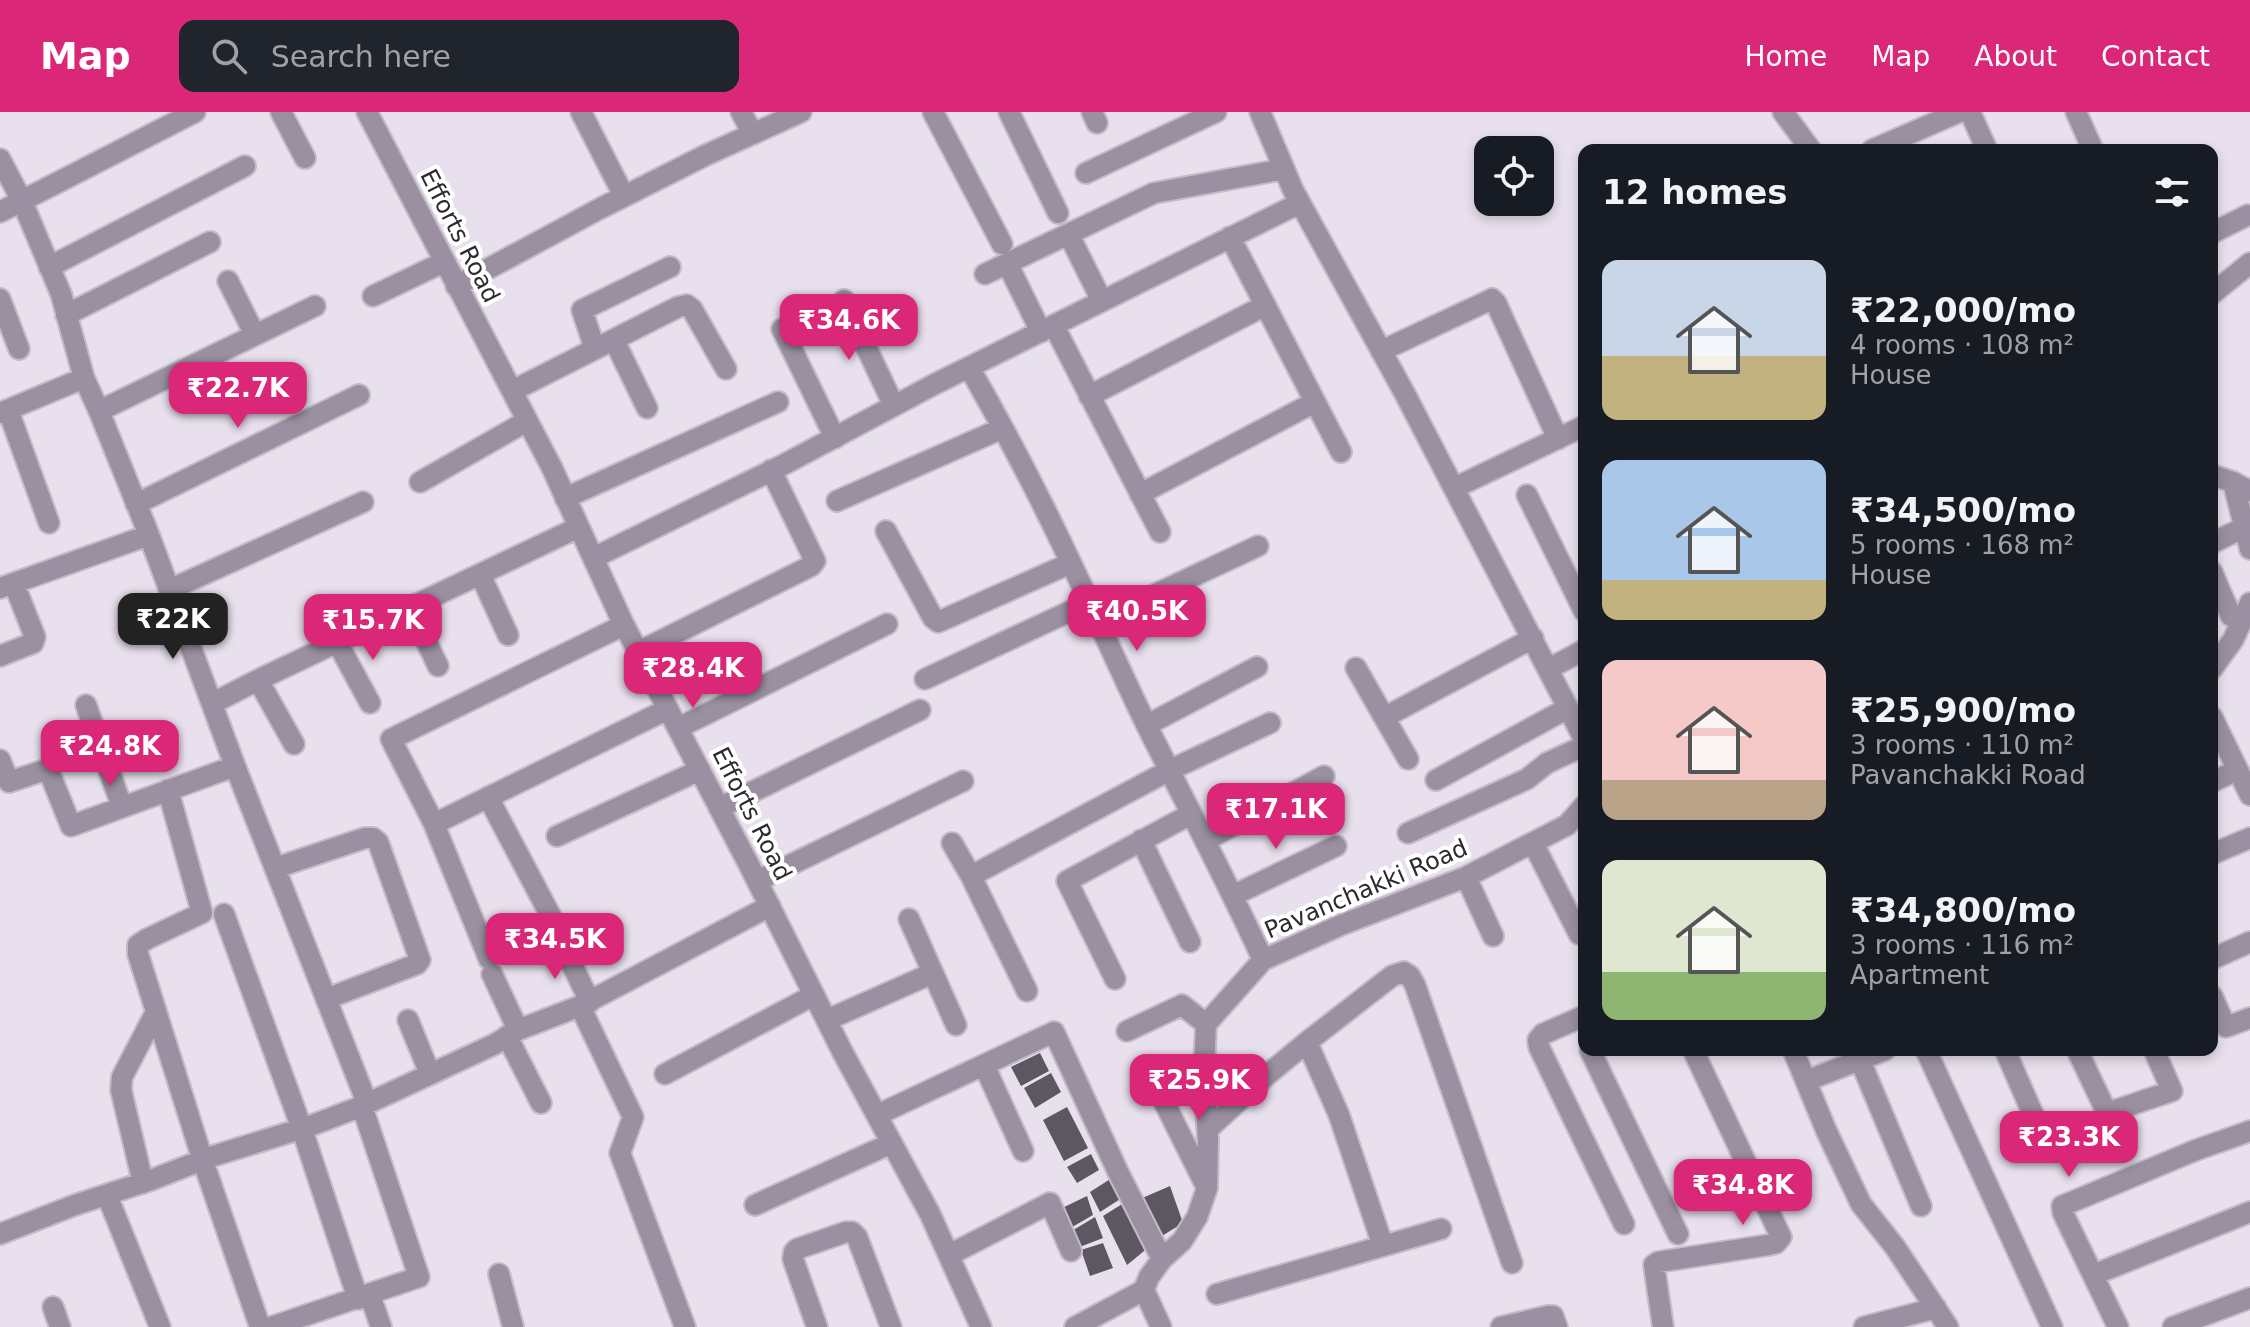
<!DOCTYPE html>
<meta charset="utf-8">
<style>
body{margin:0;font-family:"DejaVu Sans",sans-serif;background:#20242c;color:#f1f3f6;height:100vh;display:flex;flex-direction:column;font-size:30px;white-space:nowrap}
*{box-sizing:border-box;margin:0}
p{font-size:26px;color:#9ea1a6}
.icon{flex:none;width:44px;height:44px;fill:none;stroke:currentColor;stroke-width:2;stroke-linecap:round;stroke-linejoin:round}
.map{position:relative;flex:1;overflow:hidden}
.side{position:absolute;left:1578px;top:32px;width:640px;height:912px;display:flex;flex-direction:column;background:#171b24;border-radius:16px;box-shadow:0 4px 12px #0003}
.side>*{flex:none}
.buttons{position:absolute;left:1474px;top:24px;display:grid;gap:16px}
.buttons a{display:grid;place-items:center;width:80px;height:80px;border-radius:16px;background:#171b24;box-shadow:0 4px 12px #0003;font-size:40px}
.price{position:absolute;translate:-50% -68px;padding:0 18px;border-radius:16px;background:#db2777;color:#fff;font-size:26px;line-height:52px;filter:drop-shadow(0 2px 4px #0008)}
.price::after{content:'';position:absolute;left:50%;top:48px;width:24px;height:18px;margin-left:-12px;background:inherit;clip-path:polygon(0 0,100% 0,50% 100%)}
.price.selected{background:#222;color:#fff}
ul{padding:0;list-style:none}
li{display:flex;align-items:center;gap:24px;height:200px;padding:0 24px}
li span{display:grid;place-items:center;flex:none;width:224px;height:160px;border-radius:16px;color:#555}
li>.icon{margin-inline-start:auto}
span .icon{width:96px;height:96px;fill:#fffc;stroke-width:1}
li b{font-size:34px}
h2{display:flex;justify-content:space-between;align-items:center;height:96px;padding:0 24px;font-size:34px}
header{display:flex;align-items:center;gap:48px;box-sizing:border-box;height:112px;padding:0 40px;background:#db2777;color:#fff}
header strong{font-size:38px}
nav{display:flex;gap:44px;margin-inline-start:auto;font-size:28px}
.search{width:560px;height:72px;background:#20242c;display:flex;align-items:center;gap:20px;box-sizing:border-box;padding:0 28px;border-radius:16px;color:#9ea1a6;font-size:30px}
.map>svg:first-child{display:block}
.building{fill:#5d5762}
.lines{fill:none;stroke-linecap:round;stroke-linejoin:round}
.street-casing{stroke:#c3bcc7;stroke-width:24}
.street{stroke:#9a90a1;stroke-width:20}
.labels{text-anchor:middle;stroke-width:8;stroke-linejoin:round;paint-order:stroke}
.street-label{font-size:24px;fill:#2d2a2f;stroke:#fff}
</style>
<header>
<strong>Map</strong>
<div class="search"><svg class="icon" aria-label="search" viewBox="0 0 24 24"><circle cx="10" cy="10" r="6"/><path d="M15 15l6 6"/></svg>Search here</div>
<nav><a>Home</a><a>Map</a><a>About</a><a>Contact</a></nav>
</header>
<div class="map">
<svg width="2250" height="1215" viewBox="0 0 2250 1215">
<rect width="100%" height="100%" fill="#e8e0ed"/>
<!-- building -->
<path class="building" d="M1040,941L1049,959L1021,974L1011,955Z
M1051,961L1061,980L1035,996L1024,976Z
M1067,995L1088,1036L1064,1049L1043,1008Z
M1091,1042L1099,1058L1077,1071L1067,1055Z
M1115,1064L1125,1084L1100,1100L1090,1080Z
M1170,1074L1183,1111L1157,1127L1140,1087Z
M1087,1084L1093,1103L1067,1118L1056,1099Z
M1127,1089L1149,1135L1127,1153L1103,1104Z
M1095,1105L1103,1126L1077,1136L1070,1120Z
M1103,1131L1113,1156L1090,1164L1081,1138Z"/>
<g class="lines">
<!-- street casing -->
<g class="street-casing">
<path id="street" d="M281,0L305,46
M367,0L552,356L622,509L748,751L842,939L930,1102L981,1215
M581,0L624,84
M741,0L753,22
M933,0L1002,132
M1009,0L1058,101
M1092,0L1097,11
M1260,0L1293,78L1405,282L1584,627
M1783,0L1811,38
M1970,0L1987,38
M2076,0L2093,38
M1872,38L1959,0
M0,47L22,89L61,182L84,266L99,299L149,423L235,654L367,991
M1086,61L1216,0
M0,100L195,0
M2212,121L2248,103
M1230,125L1341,340
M1072,129L1102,189
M49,155L245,54
M1011,159L1041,220
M985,162L1154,81L1284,57
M228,169L255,223
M456,174L601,96L706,43L801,0
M2212,182L2250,151
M373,184L444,150
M0,187L19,237
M844,188L894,294
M66,203L210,130
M1054,214L1160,420
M782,217L835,326
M614,228L647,296
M595,237L582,198L670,155
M1381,239L1492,187L1496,191L1558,327
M969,255C1005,318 1039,383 1070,449C1096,503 1120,559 1147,614C1186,692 1227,769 1263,848
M512,279L678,195L687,193L692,197L726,257
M1089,284L1264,194
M8,298L49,411
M99,299L315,194
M0,301L84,266
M2212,363L2233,370L2250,379
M420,370L527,309
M2233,370L2250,437
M1454,376L1584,314
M1140,382L1315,290
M1527,383L1584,499
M565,386L778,290
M837,389L1003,316
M136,392L359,283
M886,419L933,506L938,510L1071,451
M2212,431L2245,415
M593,446L781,354L935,272L1300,91
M2212,460L2231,504
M480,462L508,523
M0,476L149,423
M169,478L363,390
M410,495L438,554
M1098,509L1258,434
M624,513L391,627L434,712L668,597
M337,530L370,591
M638,540L811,454L815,449L771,358
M0,544L33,531L35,525L14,472
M1356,556L1408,647
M1548,557L1584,538
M2212,557L2233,528L2250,491
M925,567L1090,490
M258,568L294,632
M213,591L258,568L579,415
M86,593L122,695
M1385,605L1533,526
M2212,605L2250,683
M1147,613L1257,555
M678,616L887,512
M0,648L9,670L48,657L71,714L235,654
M1436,668L1568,596
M2212,670L2227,663
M168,678L202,801L147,827L138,833V842L203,1049L260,1215
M488,685L555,812
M719,696L920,598
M434,712L489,847
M1408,721L1527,667L1547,651L1584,634
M557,724L700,658
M1141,728L1190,830
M1205,729L1324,664
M952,731L971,764L1027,879
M1533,731L1579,822
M2212,742L2250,726
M275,756L365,726H373L378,730L420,848L417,852L326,887
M971,764L1170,658L1270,611
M1466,765L1493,824
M757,769L963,669
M1234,783L1336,734
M224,802L302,1017L358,1187
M909,807L956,913
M560,828L590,890
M2212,847L2250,830
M492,862L518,918
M1115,867L1067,769L1191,702
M2212,884L2226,915L2250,906
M580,894L633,1005L620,1041L685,1215
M1584,904L1543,922L1538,928L1539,935L1624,1112
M408,908L430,962
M827,908L933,861
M1127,919L1182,893L1206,912
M507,924L541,991
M1307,930L1392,864L1404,860L1410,864L1415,873L1512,1151
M1590,938L1678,1122
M1793,938L1826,1018L1861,1092L1895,1135L1948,1215
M1926,938L2052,1215
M2005,938L2046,1032
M2077,938L2107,1001L2172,979L2154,938
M1860,948L1921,1094
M984,953L1023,1039
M665,962L814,883
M1151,964L1205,1072
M1806,969L1885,938
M877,1003L1054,920L1118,1060L1162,1147
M1208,1017L1267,963L1307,930L1339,1003L1383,1134L1217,1182
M143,1071L121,978L122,965L156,900
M107,1083L160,1215
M755,1093L892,1031
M0,1122L75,1093L151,1068L210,1045L310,1014L362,994L495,932L518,918L580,894L770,794
M1383,1134L1441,1117
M949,1143L1050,1091L1071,1139
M499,1162L513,1215
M2093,1163L2250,1100
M1144,1178L1161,1215
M370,1183L381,1215
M53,1195L60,1215
M271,1215L419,1165L362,994
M817,1215L793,1147L794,1140L797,1137L846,1120H852L857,1125L891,1215
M1075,1215L1144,1178L1149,1165L1162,1147L1182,1129L1197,1105L1207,1076L1208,1029L1204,958L1206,912L1263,848L1341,813L1466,765L1567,713L1584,694
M1501,1215L1548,1204H1553L1557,1215
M1663,1215L1654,1153L1658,1150L1768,1133L1776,1131L1781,1125L1693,938
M1864,1215L1936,1196
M2118,1215L2063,1101L2062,1094L2196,1038L2250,1019
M2173,1215L2250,1186"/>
</g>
<!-- street -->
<use href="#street" class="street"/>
</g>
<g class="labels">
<!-- street labels -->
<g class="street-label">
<text transform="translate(460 124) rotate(63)" y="8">Efforts Road</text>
<text transform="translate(752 702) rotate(63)" y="8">Efforts Road</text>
<text transform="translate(1366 777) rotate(-23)" y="8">Pavanchakki Road</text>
</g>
</g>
</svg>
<div class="buttons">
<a><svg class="icon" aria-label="locate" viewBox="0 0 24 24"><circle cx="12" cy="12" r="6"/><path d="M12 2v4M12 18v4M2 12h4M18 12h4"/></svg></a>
</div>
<b class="price" style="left:849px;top:250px">₹34.6K</b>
<b class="price" style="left:238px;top:318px">₹22.7K</b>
<b class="price" style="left:1137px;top:541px">₹40.5K</b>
<b class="price selected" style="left:173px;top:549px">₹22K</b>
<b class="price" style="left:373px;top:550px">₹15.7K</b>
<b class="price" style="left:693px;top:598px">₹28.4K</b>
<b class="price" style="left:110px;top:676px">₹24.8K</b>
<b class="price" style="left:1276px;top:739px">₹17.1K</b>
<b class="price" style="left:555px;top:869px">₹34.5K</b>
<b class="price" style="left:1199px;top:1010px">₹25.9K</b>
<b class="price" style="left:2069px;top:1067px">₹23.3K</b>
<b class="price" style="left:1743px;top:1115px">₹34.8K</b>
<section class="side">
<h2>12 homes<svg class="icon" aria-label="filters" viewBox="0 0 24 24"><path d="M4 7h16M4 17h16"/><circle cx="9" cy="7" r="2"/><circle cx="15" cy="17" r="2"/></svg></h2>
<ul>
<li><span style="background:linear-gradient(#c9d6e8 60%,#c2b280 0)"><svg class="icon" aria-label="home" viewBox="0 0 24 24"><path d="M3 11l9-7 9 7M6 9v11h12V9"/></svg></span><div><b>₹22,000/mo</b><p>4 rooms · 108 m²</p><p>House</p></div></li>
<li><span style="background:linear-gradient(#a9c7e8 75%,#c2b280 0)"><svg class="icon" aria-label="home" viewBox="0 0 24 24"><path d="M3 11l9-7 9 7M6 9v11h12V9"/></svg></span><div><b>₹34,500/mo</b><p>5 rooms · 168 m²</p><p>House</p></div></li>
<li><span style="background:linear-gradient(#f6c9c9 75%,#b9a48a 0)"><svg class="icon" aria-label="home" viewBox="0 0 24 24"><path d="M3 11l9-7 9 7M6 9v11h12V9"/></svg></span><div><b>₹25,900/mo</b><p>3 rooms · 110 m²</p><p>Pavanchakki Road</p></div></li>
<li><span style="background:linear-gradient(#dfe7d0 70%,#8fb573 0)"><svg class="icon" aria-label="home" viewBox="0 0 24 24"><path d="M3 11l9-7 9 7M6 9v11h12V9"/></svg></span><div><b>₹34,800/mo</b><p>3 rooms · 116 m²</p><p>Apartment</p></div></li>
</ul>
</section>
</div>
